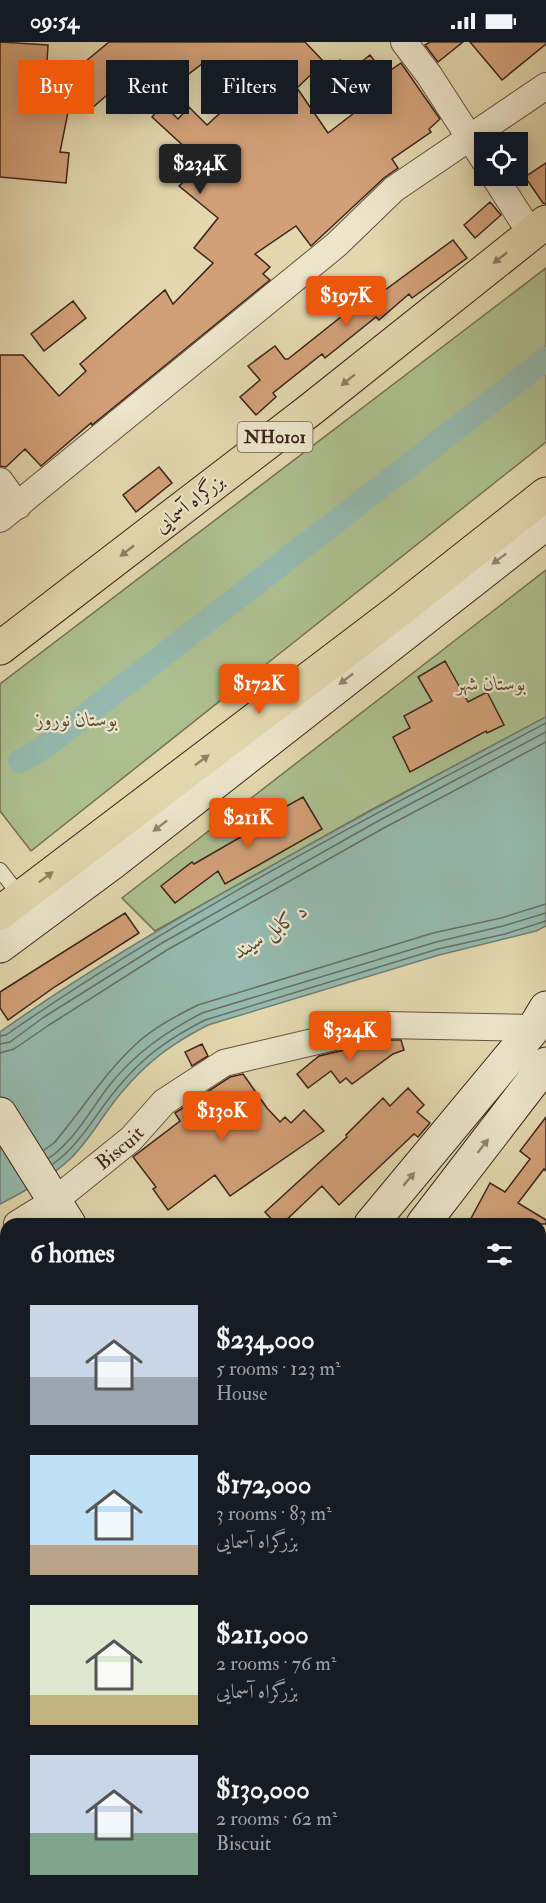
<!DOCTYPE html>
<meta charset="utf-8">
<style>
body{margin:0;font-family:"IM FELL Double Pica",Amiri,serif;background:#242831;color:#f1f3f6;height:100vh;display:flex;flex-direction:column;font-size:22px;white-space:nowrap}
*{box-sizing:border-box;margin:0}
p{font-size:20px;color:#9ea1a6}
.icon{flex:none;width:33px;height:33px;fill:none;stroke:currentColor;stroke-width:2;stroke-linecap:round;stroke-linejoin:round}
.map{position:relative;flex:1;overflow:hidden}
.sheet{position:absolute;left:0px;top:1176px;width:546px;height:686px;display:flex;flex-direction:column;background:#171b24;border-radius:18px 18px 0 0;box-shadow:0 3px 15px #0003}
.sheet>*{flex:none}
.banner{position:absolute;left:18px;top:18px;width:510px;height:54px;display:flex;gap:12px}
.controls{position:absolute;left:474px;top:90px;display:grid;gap:12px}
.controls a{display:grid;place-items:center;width:54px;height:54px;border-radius:0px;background:#171b24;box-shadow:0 3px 15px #0003;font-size:30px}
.price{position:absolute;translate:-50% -51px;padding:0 14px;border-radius:6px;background:#ea580c;color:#fff;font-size:20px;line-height:39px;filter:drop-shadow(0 2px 3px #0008)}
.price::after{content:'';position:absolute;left:50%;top:36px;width:18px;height:14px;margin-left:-9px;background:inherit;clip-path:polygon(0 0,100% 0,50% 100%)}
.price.current{background:#222;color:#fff}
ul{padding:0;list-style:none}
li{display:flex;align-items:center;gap:18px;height:150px;padding:0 30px}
li span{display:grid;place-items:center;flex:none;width:168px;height:120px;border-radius:0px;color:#555}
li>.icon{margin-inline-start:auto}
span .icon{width:72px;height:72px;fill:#fffc;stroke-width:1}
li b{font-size:26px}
h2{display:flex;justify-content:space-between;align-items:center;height:72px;padding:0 30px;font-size:26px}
.pill{padding:0 21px;border-radius:0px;background:#171b24;box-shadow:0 3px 15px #0003;font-size:21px;line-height:54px}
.pill.current{background:#ea580c;color:#fff}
.status{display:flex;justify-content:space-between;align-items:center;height:42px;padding:0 30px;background:#171b24;direction:ltr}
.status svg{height:16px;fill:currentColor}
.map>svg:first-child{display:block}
.green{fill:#adbf8f;stroke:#747154;stroke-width:1.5}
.water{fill:#95b9ae;stroke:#717d73;stroke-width:1.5}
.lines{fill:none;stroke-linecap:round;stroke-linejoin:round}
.shore{stroke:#686e64;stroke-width:1.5}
.canal{stroke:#95b9ae;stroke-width:24}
.building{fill:#d1a078;stroke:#3c231a;stroke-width:1.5}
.lane-casing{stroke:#66503f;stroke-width:16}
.street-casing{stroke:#66503f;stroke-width:28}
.secondary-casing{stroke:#3c231a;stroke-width:35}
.highway-casing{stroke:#3c231a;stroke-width:35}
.lane{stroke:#ece5ca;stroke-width:14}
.street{stroke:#ece5ca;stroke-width:26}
.secondary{stroke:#ece5ca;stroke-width:33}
.highway{stroke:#e2d7ad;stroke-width:33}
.oneway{fill:#8f7d64}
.oneway2{fill:#948472}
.labels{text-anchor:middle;stroke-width:4.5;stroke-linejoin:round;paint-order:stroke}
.shield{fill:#ece5ca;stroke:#715d4f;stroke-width:1.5}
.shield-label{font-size:18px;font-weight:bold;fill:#3c231a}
.street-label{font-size:20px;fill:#3c231a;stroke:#ece5ca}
.park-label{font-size:20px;font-style:italic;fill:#584a37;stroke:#ece5ca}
.water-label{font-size:21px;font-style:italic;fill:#52483f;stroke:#ece5ca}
</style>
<div class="status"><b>09:54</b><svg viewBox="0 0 49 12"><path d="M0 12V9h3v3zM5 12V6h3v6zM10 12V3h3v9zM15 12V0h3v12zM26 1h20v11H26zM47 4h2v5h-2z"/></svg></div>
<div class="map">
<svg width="546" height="1861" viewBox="0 0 546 1861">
<rect width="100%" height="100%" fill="#e2d7ad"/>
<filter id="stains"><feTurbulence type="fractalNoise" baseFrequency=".00333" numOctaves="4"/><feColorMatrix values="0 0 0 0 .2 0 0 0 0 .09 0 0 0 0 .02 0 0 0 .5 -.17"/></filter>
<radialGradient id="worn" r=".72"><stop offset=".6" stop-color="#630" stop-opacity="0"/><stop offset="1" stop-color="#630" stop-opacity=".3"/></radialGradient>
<!-- green -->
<path class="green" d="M546,226V400L31,809L0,769V642Z
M546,528V675L371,768L155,889L122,856Z"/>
<!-- water -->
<path class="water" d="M546,675V884L536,889L439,913L208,983C171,1002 148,1019 121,1051C103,1072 90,1098 70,1117C54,1133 20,1152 0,1162V990C83,931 170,880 259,831C354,777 450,726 546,675Z"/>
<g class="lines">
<!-- shore -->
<path class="shore" d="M0,994L6,993C176,874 363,779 546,681
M0,1002L10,1000L44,975L162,901L378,779L546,690
M0,1011L14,1007L49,983L167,908L382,787L546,700
M44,1108L54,1101C81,1069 104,1032 135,1003C153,986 176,974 198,963L433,891L501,876L546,862
M49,1116C74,1099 90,1069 108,1045C135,1011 164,991 202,971L436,900L503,884L546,871
M53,1122C79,1104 95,1073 115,1049C142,1015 168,997 205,978L438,907L505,892L546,879"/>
<!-- canal -->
<path class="canal" d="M20,719L39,709L546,317"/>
</g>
<!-- building -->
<path class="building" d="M0,0L48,3L45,53L109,0H305L324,20L297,46L328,91L358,68L326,30L340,18L350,29L370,13L385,32L401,21L440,77L429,87L431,90L392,117L398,126L384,136L311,204L296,184L255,212L270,225L263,232L270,238L92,383L91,381L41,424L25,407L6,425L0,424V313H23L59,354L86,329L80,322L165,248L173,262L213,221L194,206L218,176L179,144L203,122L152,75L163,62L178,77L189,65L207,83L242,51L211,19L209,21L206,19L186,34L171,19L138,49L127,36L92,66L73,45L60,110L69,111L66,141L0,135Z
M430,0H463L438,20L425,3Z
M470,0H546V2L502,38Z
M546,121V162L543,161L525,135Z
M490,160L501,173L475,196L464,183Z
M453,198L467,216L412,256L409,252L379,278L376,275L325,316L322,312L273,351L276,355L256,373L240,355L260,338L248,324L275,304L285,317H288L381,243L385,248Z
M73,259L86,276L44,309L31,292Z
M159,425L172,441L136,470L123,453Z
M445,619L468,660L487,650L504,683L487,691L486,689L410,730L393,695L410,686L404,674L432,659L418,635Z
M303,755L322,787L225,842L218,829L175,861L161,844L192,820L194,822L246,792L244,788Z
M125,871L139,891L56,944L8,978L0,966V950Z
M387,998H401L404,1008L393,1012L352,1042L346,1036L340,1041L331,1029L308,1046L297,1032L319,1014Z
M202,1002L208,1014L192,1024L185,1010Z
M243,1032L267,1066L280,1080L285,1075L291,1081L304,1068L324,1089L230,1154L215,1133L168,1168L153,1147L156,1145L133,1115L180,1079L175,1071L230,1035Z
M408,1046L424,1063L417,1070L430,1081L418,1095L414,1092L339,1163L322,1144L282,1182H276L265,1170L347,1095L346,1093L383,1056L390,1064Z
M546,1075V1129L544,1127L518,1161L546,1178V1182H468L490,1141L505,1150L530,1117L520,1109Z"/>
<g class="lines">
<!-- lane casing -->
<g class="lane-casing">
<path id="lane" d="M0,828L21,855"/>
</g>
<!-- street casing -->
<g class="street-casing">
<g id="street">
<path d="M404,0L429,33L484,118"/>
<path d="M494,134L531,192"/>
<path d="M0,439L18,464"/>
<path d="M0,477L336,203L394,147L546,44"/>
<path id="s1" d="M17,1182L54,1159L131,1097L164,1060L224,1021L385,983L534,986"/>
<path d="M540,1216L546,1206"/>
<path d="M0,1470L6,1476"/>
<path d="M540,1670L546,1672"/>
<path d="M0,1757L6,1764"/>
<path d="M0,1846L6,1854"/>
<path d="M82,1861L88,1856"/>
</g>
</g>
<!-- secondary casing -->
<g class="secondary-casing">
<path id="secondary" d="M0,904L112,821L546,481
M0,1072L69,1182
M371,1182L534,986L546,966
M423,1182L546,1022
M0,1619L6,1611
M0,1691L6,1685"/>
</g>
<!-- highway casing -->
<g class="highway-casing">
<path id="highway" d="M0,606L310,368L546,180
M0,871L398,569L546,452"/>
</g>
<!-- lane -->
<use href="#lane" class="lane"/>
<!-- street -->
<use href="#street" class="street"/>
<!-- secondary -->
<use href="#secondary" class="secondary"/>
<!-- highway -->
<use href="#highway" class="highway"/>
</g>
<!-- one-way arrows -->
<defs><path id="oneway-solid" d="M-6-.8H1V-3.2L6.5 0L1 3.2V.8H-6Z" transform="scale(1.5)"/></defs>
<g class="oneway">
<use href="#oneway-solid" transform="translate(500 216) rotate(142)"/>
<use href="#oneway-solid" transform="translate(348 338) rotate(141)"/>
<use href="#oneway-solid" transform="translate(127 509) rotate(142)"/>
<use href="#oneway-solid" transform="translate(202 718) rotate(-37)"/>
<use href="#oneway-solid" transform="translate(46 835) rotate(-37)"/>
</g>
<g class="oneway2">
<use href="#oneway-solid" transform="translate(499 517) rotate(143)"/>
<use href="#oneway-solid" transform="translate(346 637) rotate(142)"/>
<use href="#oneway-solid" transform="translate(160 784) rotate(142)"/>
<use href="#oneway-solid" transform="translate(483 1104) rotate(-52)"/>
<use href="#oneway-solid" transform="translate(409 1137) rotate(-50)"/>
</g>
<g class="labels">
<!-- shield labels -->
<rect class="shield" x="237.5" y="380" width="75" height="30" rx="4.5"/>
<g class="shield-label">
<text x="275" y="401">NH0101</text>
</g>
<!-- street labels -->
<g class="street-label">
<text transform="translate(189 461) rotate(-38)" y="7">بزرگراه آسمایی</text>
<text dy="7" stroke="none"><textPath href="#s1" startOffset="128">Biscuit</textPath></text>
</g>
<!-- park labels -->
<g class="park-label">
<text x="491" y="648">بوستان شهر</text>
<text x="77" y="684">بوستان نوروز</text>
</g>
<!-- water labels -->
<g class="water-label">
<text transform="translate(270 889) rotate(-33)" y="7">د کابل سيند</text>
</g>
</g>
<rect width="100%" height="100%" filter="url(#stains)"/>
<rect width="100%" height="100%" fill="url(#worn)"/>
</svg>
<div class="controls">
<a><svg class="icon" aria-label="locate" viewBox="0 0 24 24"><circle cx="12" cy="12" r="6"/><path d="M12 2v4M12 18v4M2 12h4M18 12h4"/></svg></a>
</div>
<b class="price current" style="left:200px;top:153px">$234K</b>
<b class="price" style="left:346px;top:285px">$197K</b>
<b class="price" style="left:259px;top:673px">$172K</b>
<b class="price" style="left:248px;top:807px">$211K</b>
<b class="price" style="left:350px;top:1020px">$324K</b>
<b class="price" style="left:222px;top:1100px">$130K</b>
<div class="banner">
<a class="pill current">Buy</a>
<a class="pill">Rent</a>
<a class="pill">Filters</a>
<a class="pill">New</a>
</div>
<section class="sheet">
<h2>6 homes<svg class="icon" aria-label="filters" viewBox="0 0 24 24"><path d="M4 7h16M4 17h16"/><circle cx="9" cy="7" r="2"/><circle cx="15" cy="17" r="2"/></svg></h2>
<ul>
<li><span style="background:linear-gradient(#c9d6e8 60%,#9aa5b1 0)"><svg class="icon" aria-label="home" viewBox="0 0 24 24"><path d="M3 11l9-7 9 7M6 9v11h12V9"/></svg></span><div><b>$234,000</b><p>5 rooms · 123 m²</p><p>House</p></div></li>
<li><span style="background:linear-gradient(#bfe0f5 75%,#b9a48a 0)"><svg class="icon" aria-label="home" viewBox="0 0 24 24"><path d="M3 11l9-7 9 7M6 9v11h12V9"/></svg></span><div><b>$172,000</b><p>3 rooms · 83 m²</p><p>بزرگراه آسمایی</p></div></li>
<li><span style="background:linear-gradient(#dfe7d0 75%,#c2b280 0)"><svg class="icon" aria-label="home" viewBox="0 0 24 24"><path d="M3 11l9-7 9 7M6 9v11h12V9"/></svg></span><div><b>$211,000</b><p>2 rooms · 76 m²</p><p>بزرگراه آسمایی</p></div></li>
<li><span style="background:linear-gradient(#c9d6e8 65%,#7fa58c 0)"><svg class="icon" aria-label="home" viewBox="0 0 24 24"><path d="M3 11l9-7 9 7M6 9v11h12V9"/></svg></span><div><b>$130,000</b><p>2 rooms · 62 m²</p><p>Biscuit</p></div></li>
</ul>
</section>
</div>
